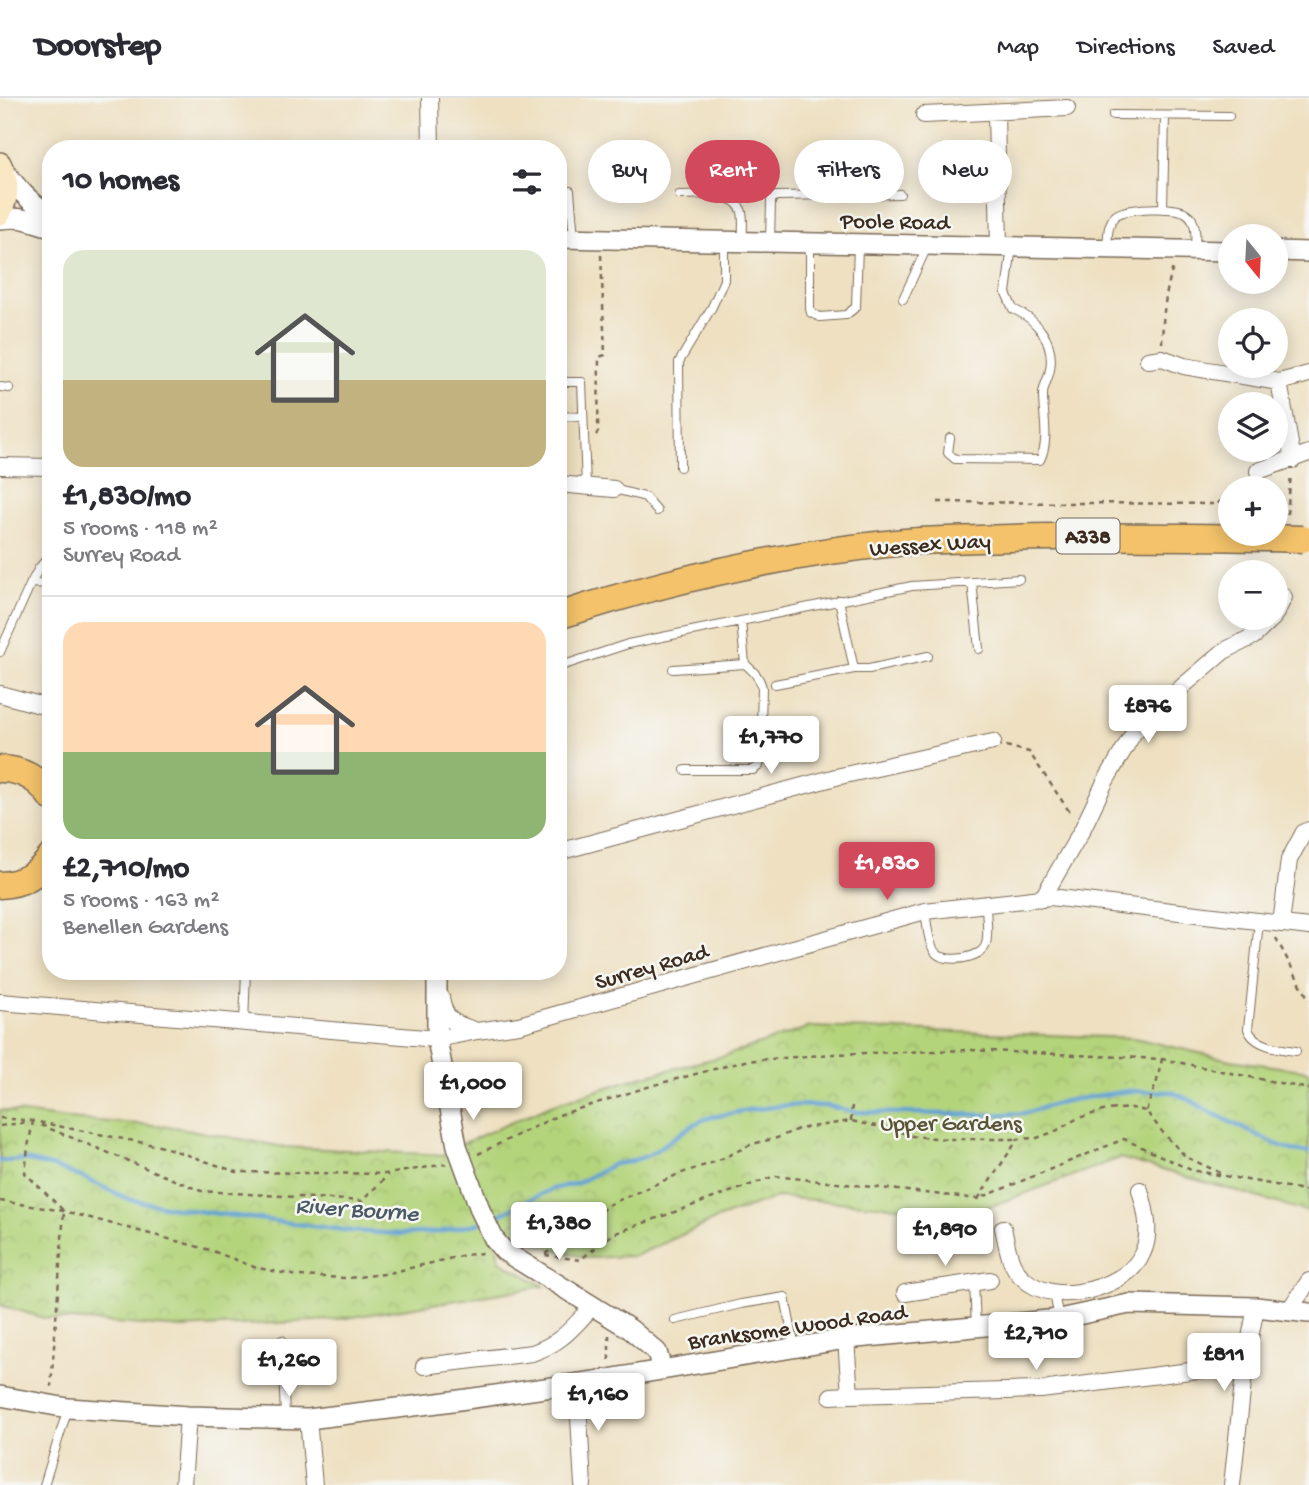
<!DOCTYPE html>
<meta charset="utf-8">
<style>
body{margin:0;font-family:"Gochi Hand",sans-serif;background:#f7f7f7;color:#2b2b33;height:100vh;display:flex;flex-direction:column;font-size:26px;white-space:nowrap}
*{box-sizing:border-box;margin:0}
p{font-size:23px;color:#7c7c81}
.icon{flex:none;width:38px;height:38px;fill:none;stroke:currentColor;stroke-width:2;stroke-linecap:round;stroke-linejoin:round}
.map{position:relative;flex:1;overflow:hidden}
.sheet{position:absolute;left:42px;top:42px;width:525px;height:840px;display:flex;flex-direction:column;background:#fff;border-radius:28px;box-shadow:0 4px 18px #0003}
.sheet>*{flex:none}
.banner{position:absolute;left:588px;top:42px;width:616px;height:63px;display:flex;gap:14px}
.needle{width:46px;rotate:162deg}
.tools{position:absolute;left:1218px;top:126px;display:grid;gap:14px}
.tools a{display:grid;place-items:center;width:70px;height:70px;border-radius:50%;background:#fff;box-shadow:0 4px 18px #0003;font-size:35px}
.price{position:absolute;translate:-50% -60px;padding:0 16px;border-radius:7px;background:#fff;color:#222;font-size:23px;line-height:46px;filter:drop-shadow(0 2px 4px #0008)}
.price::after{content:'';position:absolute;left:50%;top:42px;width:21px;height:16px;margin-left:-10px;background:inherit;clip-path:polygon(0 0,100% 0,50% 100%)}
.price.current{background:#d1495b;color:#fff}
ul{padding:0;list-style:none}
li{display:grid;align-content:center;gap:14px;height:371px;padding:0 21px}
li+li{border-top:2px solid #e1e1e2}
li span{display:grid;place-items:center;height:217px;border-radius:21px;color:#555}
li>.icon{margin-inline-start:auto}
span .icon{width:126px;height:126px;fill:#fffc;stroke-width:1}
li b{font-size:30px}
h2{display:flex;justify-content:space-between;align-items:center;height:84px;padding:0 21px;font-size:30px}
.pill{padding:0 24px;border-radius:32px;background:#fff;box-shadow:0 4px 18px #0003;font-size:24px;line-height:63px}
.pill.current{background:#d1495b;color:#fff}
header{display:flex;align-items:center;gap:42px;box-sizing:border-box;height:98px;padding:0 35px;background:#fff;border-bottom:2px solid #e1e1e2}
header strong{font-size:33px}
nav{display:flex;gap:38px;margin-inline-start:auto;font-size:24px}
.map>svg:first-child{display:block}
.park{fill:url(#park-crowns);stroke:#787f4c;stroke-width:2}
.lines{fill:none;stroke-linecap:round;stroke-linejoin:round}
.stream{stroke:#61a0d3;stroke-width:4.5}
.service-casing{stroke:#7a6a57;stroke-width:10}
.minor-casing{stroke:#7a6a57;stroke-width:18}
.tertiary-casing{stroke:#7a6a57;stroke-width:22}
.secondary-casing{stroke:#7a6a57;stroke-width:24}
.trunk-casing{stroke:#7a6a57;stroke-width:29}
.path{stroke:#7a6a57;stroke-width:2.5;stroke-dasharray:5 5;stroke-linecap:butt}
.service{stroke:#fff;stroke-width:8}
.minor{stroke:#fff;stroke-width:16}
.tertiary{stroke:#fff;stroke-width:19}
.secondary{stroke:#fae7c3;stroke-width:21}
.trunk{stroke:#f3c26a;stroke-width:26}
.trunk-bridge-casing{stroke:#7a6a57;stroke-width:29;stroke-linecap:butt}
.trunk-bridge{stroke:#f3c26a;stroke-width:26}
.labels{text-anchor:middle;stroke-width:5;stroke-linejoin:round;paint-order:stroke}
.shield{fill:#f6f6f2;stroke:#73675e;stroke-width:2}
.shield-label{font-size:21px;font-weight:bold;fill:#3b2a1e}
.street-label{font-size:23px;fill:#3b2a1e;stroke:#f6f6f2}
.park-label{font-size:23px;fill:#595435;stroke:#f6f6f2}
.water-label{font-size:24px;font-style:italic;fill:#4a5966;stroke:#f6f6f2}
</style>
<header>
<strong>Doorstep</strong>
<nav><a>Map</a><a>Directions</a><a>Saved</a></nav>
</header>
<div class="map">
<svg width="1309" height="1387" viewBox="0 0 1309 1387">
<defs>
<pattern id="park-crowns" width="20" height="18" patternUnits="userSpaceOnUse" patternTransform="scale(1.75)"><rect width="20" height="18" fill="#b4d47b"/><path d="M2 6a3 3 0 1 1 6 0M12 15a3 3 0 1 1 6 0" fill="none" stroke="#9cb66a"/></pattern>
</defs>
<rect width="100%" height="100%" fill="#f6f6f2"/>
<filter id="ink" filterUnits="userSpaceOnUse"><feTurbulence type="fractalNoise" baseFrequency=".0143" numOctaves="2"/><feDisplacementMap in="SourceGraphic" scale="14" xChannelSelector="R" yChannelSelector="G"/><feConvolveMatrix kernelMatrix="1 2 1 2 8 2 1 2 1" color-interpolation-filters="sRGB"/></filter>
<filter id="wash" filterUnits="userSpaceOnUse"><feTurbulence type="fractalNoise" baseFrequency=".00686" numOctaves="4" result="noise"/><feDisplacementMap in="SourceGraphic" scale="28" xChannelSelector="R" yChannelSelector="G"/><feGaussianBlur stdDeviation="1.57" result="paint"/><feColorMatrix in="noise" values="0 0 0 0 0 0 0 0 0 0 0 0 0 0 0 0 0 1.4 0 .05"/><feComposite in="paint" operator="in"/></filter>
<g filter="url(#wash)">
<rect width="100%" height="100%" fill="#eee0c1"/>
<!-- park -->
<path class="park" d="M810,929L1134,940L1230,962L1309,973V1114L1120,1060L967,1117L888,1108L777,1099L717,1121L635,1158L586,1160L510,1138L495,1140L500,1163L544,1188L334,1222L183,1230L44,1220L0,1207V1012L67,1021L168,1028L284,1049L445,1057L457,1048L551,1007L640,979L724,958Z"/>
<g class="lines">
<!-- stream -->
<path class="stream" d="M0,1063L25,1062L54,1069L86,1081L128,1101L175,1110L235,1118L351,1133L401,1136L439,1134L480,1125
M492,1120L552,1091L578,1085L614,1066L629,1064L649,1057L694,1026L708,1020L748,1012L790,1007L827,1008L856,1014L991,1017L1025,1015L1065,1003L1128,993L1172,994L1190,1002L1210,1014L1271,1044L1291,1052L1309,1054"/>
</g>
</g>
<g filter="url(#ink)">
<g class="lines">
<!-- service casing -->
<g class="service-casing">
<path id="service" d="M1113,17L1229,18
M558,93H570L574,140
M679,97C697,97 735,92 742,114C744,123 742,134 743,143
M1163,111L1165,18
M770,144L771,102L776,98L900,96
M810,144V211L811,215L820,219L846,217L856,209L858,147
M1107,150C1108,140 1107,126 1115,118C1124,109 1175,108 1186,115C1189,117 1192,120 1193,124C1197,131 1195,144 1195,152
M903,201L927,149
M558,284H582L586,389
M0,289L9,290
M558,318L583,319
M950,340L948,355L955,361L1040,362C1050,342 1043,318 1043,297C1043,288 1049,280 1050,271C1055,244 1037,221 1013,211L1006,195L1012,148
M680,369L679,264L712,209L724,182V143
M614,391L645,399L657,413
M972,484L979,551
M31,485L39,470L51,456
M0,554L31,485L51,486
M558,569L628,546L912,488L1019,481
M673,571L745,566L741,523
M854,571H869L928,558
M775,586L854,571L839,502
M685,672H753L759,668L760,661L762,590C760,579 753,573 745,566
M925,813C927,824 928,849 937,856C947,865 982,861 986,846C989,834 986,819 986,807
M1259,823L1248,931C1254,948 1280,951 1296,953
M244,925L246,873
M974,1184L976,1229
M1054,1195L1059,1221
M675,1222L741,1206L785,1199L795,1250
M282,1242L285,1319
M44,1387L68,1310"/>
</g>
<!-- minor casing -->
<g class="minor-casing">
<path id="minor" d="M430,0L431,51
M996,14L999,148
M924,17L1067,10
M1148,262L1162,260L1184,268L1279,284L1309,276
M1279,284L1293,362
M0,368L51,369
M1258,373L1309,355
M558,386L614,391
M1276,515L1284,499
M0,596L51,610
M558,754L836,679L993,644
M1042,801L1082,732L1105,684L1134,634L1183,588L1224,553L1254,538L1273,520
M1281,826L1289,762L1304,734L1309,732
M441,899C445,923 453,925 474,932
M0,904L437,941L477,933L519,927L925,813L1050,799L1309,829
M1003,1130C1007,1147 1009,1168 1023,1180C1030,1187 1041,1192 1052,1194C1080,1200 1130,1184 1142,1156C1152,1137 1146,1112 1140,1092
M905,1195L990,1182
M1289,1212L1309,1183
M846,1241L850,1297L1041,1292L1245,1266
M424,1268L532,1255C562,1245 572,1230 593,1208
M577,1286L583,1387
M831,1298L850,1297
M308,1321L314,1387
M183,1387L188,1318
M1232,1387L1245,1266L1256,1209"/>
</g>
<!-- tertiary casing -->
<g class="tertiary-casing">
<path id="tertiary" d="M3,71C17,90 30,105 51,117
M0,121C24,118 29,123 51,129
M558,140L1230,153
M1276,153L1309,154
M437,873V941L457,1048L481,1114L494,1141L504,1153L630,1231L657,1254L662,1272
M0,1298L68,1310L188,1318L308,1321L438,1305L602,1282L846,1241L1059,1221L1129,1206L1256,1209L1309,1215"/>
</g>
<!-- secondary casing -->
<g class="secondary-casing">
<path id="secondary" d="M0,65C9,82 9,99 0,116"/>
</g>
<!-- trunk casing -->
<g class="trunk-casing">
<path id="trunk" d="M558,518C670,481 788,455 905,444C929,442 954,442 979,441C1076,437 1173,439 1270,440
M0,671C21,671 39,681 51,699
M0,787C22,786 38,777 51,759"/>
</g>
<!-- path -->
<path class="path" d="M1162,245C1163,216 1165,196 1173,169
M596,337L598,334L599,259L605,257L601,156
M1237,390L1248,381
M938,404L1217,406L1230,395
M1287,416L1291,377
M1006,648L1029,654L1071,716
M1276,840L1309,902
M1146,1013L1157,983L1162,961
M0,1020L33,1023L164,1049L237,1074L388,1076L446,1066
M33,1023L28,1049L25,1075L64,1113L51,1289
M851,1023L852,1005
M41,1027L201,1093L362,1103L388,1077
M0,1028L28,1024
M478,1056L559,1017L654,987L745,963L834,956L969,952L1162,961L1309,991
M978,1101L1018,1041L1037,1040L1056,1033L1078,1020L1107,1012L1132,1010L1146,1013L1164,1036L1186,1059L1223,1076
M0,1103L64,1113L210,1152L254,1169L297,1178L347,1180L385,1176L465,1157L482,1155
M545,1156L577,1134L608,1107L679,1076L717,1063L752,1046L777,1040L798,1031L851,1023L891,1031L912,1038L946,1041H1018
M545,1157L580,1162L613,1136L775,1078L978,1101L1124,1041L1191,1072L1309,1093
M609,1262V1237"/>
<!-- service -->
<use href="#service" class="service"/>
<!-- minor -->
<use href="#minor" class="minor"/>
<!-- tertiary -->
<use href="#tertiary" class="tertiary"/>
<!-- secondary -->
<use href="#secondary" class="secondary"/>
<!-- trunk -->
<use href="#trunk" class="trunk"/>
<!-- trunk-bridge casing -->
<g class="trunk-bridge-casing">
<path id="trunk-bridge" d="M1270,440L1302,441"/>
</g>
<!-- trunk-bridge -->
<use href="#trunk-bridge" class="trunk-bridge"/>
</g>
</g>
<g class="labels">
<!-- shield labels -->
<rect class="shield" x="1056.5" y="420.5" width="63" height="35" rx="5"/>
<g class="shield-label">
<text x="1088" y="445">A338</text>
</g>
<!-- street labels -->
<g class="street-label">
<text transform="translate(895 122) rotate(1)" y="8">Poole Road</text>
<text transform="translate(930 445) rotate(-4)" y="8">Wessex Way</text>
<text transform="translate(651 867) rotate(-16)" y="8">Surrey Road</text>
<text transform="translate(797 1227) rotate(-8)" y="8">Branksome Wood Road</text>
</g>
<!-- park labels -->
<g class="park-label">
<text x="951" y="1032">Upper Gardens</text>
</g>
<!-- water labels -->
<g class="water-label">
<text transform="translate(357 1110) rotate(4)" y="8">River Bourne</text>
</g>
</g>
</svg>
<div class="tools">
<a><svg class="needle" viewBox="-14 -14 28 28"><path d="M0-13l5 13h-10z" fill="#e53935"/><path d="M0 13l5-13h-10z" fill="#7c7c81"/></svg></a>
<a><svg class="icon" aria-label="locate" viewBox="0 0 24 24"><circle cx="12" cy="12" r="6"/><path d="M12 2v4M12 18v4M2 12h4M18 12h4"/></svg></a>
<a><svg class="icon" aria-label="layers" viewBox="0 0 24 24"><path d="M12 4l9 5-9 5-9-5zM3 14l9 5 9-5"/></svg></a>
<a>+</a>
<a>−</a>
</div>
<b class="price" style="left:1148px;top:647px">£876</b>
<b class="price" style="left:771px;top:678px">£1,770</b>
<b class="price current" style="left:887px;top:804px">£1,830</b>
<b class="price" style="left:473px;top:1024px">£1,000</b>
<b class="price" style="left:559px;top:1164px">£1,380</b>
<b class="price" style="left:945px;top:1170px">£1,890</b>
<b class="price" style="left:1036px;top:1274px">£2,710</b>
<b class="price" style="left:1224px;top:1295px">£811</b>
<b class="price" style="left:289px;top:1301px">£1,260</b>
<b class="price" style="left:598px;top:1335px">£1,160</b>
<div class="banner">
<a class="pill">Buy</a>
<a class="pill current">Rent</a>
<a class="pill">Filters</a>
<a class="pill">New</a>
</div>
<section class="sheet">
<h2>10 homes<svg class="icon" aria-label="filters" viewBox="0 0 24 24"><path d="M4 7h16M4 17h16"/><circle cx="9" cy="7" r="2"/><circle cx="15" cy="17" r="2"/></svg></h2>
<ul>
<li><span style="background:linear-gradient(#dfe7d0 60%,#c2b280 0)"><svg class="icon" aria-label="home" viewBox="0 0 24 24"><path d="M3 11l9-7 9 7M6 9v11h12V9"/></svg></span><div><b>£1,830/mo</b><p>5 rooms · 118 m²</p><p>Surrey Road</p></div></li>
<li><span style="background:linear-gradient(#ffd9b3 60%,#8fb573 0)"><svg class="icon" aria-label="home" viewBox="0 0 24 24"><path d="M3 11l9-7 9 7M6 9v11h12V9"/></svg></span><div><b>£2,710/mo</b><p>5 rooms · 163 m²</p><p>Benellen Gardens</p></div></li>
</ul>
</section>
</div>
